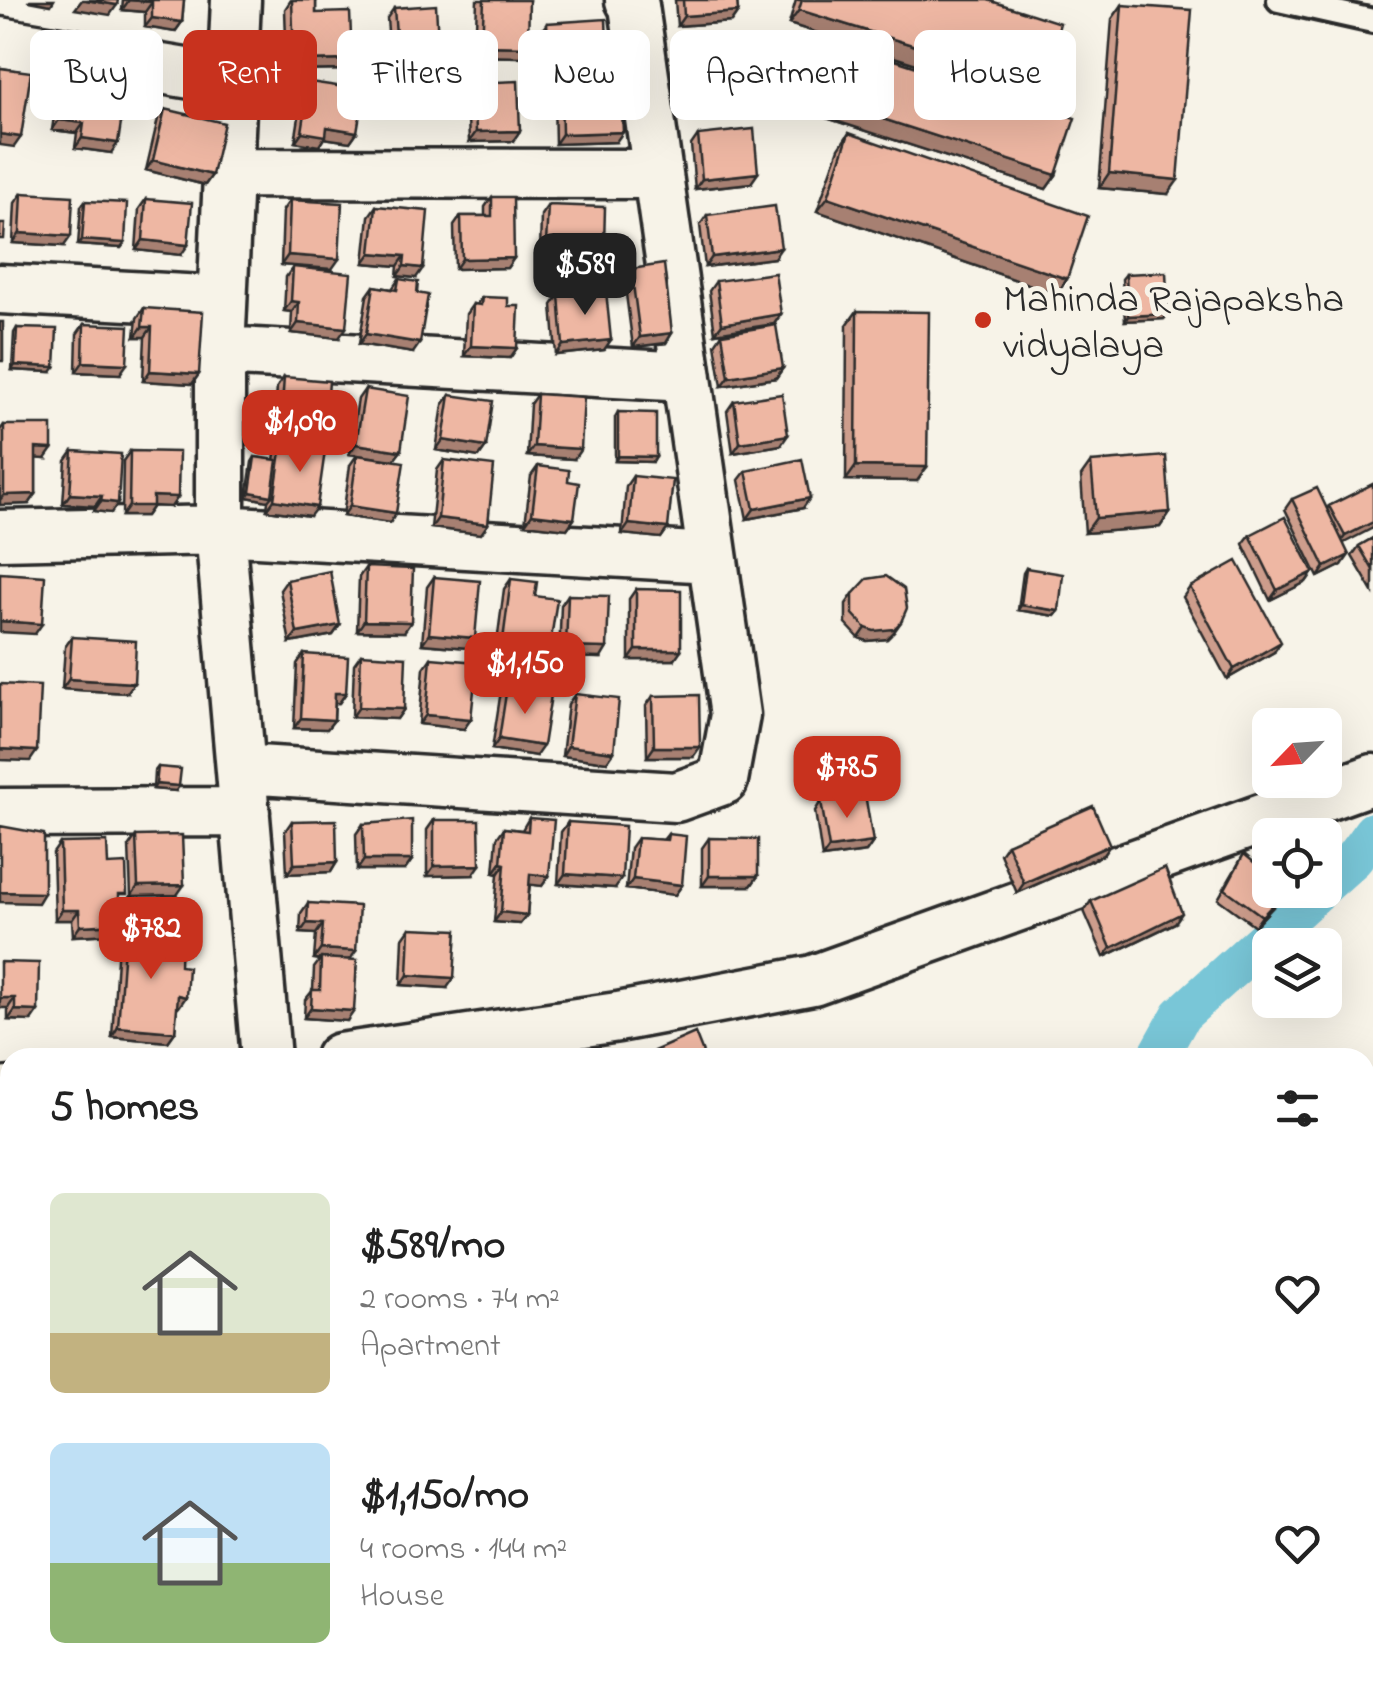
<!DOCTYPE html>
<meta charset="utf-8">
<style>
body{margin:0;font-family:"Indie Flower",sans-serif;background:#f2f2f2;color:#222;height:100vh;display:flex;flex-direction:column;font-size:38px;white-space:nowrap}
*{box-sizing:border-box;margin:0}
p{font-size:32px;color:#767676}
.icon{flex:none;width:55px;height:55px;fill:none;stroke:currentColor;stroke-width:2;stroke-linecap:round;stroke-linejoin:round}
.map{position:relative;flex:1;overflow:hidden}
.details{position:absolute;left:0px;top:1048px;width:1375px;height:642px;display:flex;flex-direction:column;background:#fff;border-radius:30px 30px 0 0;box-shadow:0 10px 40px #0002}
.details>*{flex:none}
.top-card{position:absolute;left:30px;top:30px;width:1315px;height:90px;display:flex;gap:20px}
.needle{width:65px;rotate:245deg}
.controls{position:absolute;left:1252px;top:708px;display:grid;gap:20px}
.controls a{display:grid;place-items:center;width:90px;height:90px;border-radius:15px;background:#fff;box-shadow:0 10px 40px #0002;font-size:50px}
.price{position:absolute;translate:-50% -85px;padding:0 22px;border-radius:20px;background:#c8321e;color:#fff;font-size:32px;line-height:65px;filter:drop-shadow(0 2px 5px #0008)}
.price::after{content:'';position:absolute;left:50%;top:60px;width:30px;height:22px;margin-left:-15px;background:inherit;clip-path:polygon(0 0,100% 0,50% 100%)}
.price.current{background:#222;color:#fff}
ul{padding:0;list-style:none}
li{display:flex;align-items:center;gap:30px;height:250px;padding:0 50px}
li span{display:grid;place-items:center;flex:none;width:280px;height:200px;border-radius:15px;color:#555}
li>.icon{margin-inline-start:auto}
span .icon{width:120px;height:120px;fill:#fffc;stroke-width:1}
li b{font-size:42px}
h2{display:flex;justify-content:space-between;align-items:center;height:120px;padding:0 50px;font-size:42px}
.tag{padding:0 35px;border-radius:15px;background:#fff;box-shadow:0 10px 40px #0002;font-size:35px;line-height:90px}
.tag.current{background:#c8321e;color:#fff}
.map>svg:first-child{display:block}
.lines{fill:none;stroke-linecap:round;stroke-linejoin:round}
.canal{stroke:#79c6d7;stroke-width:40}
.service-casing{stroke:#2b2b2b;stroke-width:30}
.minor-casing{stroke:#2b2b2b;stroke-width:55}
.service{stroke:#f7f3e8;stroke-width:22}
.minor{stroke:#f7f3e8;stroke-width:48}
.wall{fill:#cd9d8c;stroke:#2b2b2b;stroke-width:2.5}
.shaded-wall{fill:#a78072;stroke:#2b2b2b;stroke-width:2.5}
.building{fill:#eeb7a3;stroke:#2b2b2b;stroke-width:2.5}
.poi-dot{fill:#c8321e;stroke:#f7f3e8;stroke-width:4}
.labels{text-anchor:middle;stroke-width:10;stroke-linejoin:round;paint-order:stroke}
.poi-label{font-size:40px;fill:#2b2b2b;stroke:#f7f3e8;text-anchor:start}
</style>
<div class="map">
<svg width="1373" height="1689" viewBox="0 0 1373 1689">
<rect width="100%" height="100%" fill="#f7f3e8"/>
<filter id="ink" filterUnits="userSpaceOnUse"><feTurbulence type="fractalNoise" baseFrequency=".01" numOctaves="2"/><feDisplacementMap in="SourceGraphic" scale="20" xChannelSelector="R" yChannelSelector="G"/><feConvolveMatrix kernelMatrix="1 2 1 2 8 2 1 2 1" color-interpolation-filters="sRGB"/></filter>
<g filter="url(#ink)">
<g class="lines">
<!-- canal -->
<path class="canal" d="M1325,884L1354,858L1373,832
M1157,1058L1181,1015L1319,890
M1234,1680L1241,1689"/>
<!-- service casing -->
<g class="service-casing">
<path id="service" d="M1279,0L1373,21"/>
</g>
<!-- minor casing -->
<g class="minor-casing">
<path id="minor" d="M236,0L220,351V530L266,1058
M0,42L233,81
M228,173L658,174
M0,289L222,301
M220,351L687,377
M0,535L220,530L712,558
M242,769L676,797L723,780L735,715L634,6L630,0
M0,813L245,812
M340,1058L618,1017L813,980L1373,779
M0,1093L10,1092
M0,1624L10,1626
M782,1680L785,1689
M1055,1680L1057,1689
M854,1689L882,1680"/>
</g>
<!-- service -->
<use href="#service" class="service"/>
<!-- minor -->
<use href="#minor" class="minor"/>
</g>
<!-- wall -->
<path class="wall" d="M123,0H184L182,22L175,32L145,27V12L122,10Z
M291,0H316V13L352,60L345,70L287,71L285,9Z
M477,0H529L521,57L475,56Z
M675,0H737L738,12L731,22L677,26Z
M796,0H988L1042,85L1031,100L789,24Z
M1122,5L1168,194L1099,188L1112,19Z
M394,8L439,59L432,69L391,71L387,18Z
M547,23L608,69L601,79L543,82L540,33Z
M836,41L1056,175L1046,189L808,112L826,55Z
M688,62L752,94L746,104L684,111L681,72Z
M67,66L111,153L75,148L77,133L52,130L60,76Z
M310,82L357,132L350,142L324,138L319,146L295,142L303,92Z
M474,83L513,141L469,142L467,93Z
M561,89L616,142L555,144L554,99Z
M165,109L212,175L205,185L146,170L158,119Z
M849,133L1067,279L1057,294L817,211L839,148Z
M698,135L751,183L695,189L691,145Z
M22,193L64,246L13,243L15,203Z
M492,197L514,258L507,268L455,269L454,226L461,216H485V207Z
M146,199L181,255L136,250L139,209Z
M290,200L332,269L281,265L283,210Z
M85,201L125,243L121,248L78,245L81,206Z
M548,205L604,246L597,256L540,254L541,215Z
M376,206L416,278L397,276L398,266L364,263L369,216Z
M707,215L774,258L705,267L700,225Z
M293,267L339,338L291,333L292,312L284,311L286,277Z
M631,269L672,333L666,343L633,347L624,279Z
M1126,274L1168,314L1164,319L1125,321L1122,279Z
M399,279L413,353L359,344L367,296L374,286L392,289Z
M716,281L781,314L774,324L715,333L709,291Z
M559,295L604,350L556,355L552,305Z
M482,297L508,306L517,348L510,358L464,356L466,314L473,304L476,305Z
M144,308L199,374L192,384L143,381L145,337H135L137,318Z
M857,311L917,481L846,480L847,325Z
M84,324L120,374L76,372L77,334Z
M17,328L51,372L12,370L14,333Z
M722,334L783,368L776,378L722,386L715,344Z
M284,377L318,449L308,448L310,516L267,510L268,501L247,497L252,462L255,457L274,460L275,454L280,446H273L277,387Z
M365,389L401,451L394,460L349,454L358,399Z
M537,394L574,459L527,456L530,404Z
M450,395L486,447L479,457L436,450L443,405Z
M734,401L781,445L733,453L727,411Z
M618,412L656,457L653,462L615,461V417Z
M4,425L45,459L36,458V494L29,504L0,505V430Z
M73,451L111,513L94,511L95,506L63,504L66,461Z
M130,451L178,497L171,507L153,506L146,516H122L123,461Z
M357,455L396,513L390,523L343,516L350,465Z
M444,460L488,524L481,534L431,528L437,470Z
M1091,462L1170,512L1160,527L1085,533L1081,476Z
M538,466L568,481L574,519L567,529L525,524L531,476Z
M746,471L803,508L747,519L739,480Z
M633,476L668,528L661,538L622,534L626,486Z
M1373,484L1344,543L1342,565L1318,577L1285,509L1292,499L1327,509L1329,506Z
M1250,535L1313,572L1306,582L1270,600L1243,544Z
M1373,538V592L1352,556L1359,546Z
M366,567L404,632L357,631L359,577Z
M1026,568L1059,611L1055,616L1018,610L1023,573Z
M434,577L475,638L468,648L422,644L427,587Z
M511,579L535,596L543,656L496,650L504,589Z
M287,580L340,625L333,635L290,643L280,590Z
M1190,587L1274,652L1227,679L1183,597Z
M636,589L674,660H629V599Z
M853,594L894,632L887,639L867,641L859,638L846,624V604Z
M568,595L601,658L559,657L561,605Z
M72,637L127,693L62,689L65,647Z
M304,654L346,693L339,703H335L334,720L327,729L294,728L297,664Z
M361,654L404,709L397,719L352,717L354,664Z
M431,658L464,729L419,724L424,668Z
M507,687L536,756L492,749L500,697Z
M575,694L607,762L562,756L568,704Z
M653,696L693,757H647L646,706Z
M158,767L176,791L153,789L154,772Z
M821,801L873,842L866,852L822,858L815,811Z
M529,818L549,876L542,886L530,884L527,915L520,924L494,922L498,874L494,873L497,838L504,828L522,830Z
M434,820L473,875L427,876V830Z
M292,821L337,862L331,872L287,874L285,831Z
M568,822L615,888L558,884L561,832Z
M363,824L412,860L405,870H357L356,834Z
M668,834L682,885L675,895L626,889L630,848L637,838L663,840Z
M136,836L177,895L131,896L129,846Z
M709,838L758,876L751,886H702V848Z
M60,843L108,865L120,904L119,924L113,934L73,936L72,920H55L53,853Z
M1007,844L1110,845L1103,855L1017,893L1000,854Z
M1244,854L1270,890H1289L1255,926L1218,899Z
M1091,901L1175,923L1104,957L1084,911Z
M308,903L350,960L347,1021L304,1018L305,1000L313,990L314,968L320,960L314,959L316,934L300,933L301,913Z
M410,928L447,988L401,985L403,938Z
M125,932L179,1007L177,1006L175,1032L168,1042L112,1037L118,942Z
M0,962L31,1021L8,1020V1008Z
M1373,1316V1442L1365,1446V1325Z
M6,1515L10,1516V1589L0,1582V1524Z
M63,1680H146L148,1689H65Z
M208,1680H254V1689H204Z
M264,1680H326V1689H264Z
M401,1680H438L441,1689H404Z
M643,1680H688L683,1689H642Z
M1067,1680H1135L1139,1689H1068L1065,1682Z"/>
<!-- shaded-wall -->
<path class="shaded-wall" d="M30,0H54L51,5L29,1Z
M82,0H86L117,5L110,15L75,9Z
M129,0L152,2L145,12L122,10Z
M799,10L1042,85L1031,100L789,24Z
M738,12L731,22L677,26L684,16Z
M152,18L182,22L175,32L145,27Z
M482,46L528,47L521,57L475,56Z
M439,59L432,69L391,71L398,61Z
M352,60L345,70L287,71L294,61Z
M608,69L601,79L543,82L550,72Z
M752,94L746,104L684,111L691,101Z
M818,98L1056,175L1046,189L808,112Z
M59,120L84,123L77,133L52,130Z
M327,127L357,132L350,142L324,138L319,146L295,142L302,132Z
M520,131L513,141L469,142L476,132Z
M623,132L616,142L555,144L562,134Z
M0,134L21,137L14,147L0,145Z
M82,138L118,143L111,153L75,148Z
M153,160L212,175L205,185L146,170Z
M758,173L751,183L695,189L702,179Z
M1109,173L1178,180L1168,194L1099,188Z
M828,197L1067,279L1057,294L817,211Z
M20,233L71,236L64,246L13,243Z
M82,240L125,243L121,248L78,245Z
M143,240L188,245L181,255L136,250Z
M546,244L604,246L597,256L540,254Z
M781,248L774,258L705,267L712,257Z
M371,253L405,256L398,266L364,263Z
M288,255L339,259L332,269L281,265Z
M514,258L507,268L455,269L462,259Z
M404,266L423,268L416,278L397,276Z
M291,301L299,302L292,312L284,311Z
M781,314L774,324L715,333L722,324Z
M1168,314L1164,319L1125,321L1128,316Z
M298,323L346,328L339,338L291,333Z
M142,327H152L145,337H135Z
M672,333L666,343L633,347L640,337Z
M366,334L420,343L413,353L359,344Z
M611,340L604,350L556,355L563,345Z
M471,346L517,348L510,358L464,356Z
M83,362L127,364L120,374L76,372Z
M15,365L55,367L51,372L12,370Z
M783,368L776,378L722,386L729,377Z
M150,371L199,374L192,384L143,381Z
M788,435L781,445L733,453L740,443Z
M280,436L325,439L318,449L273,446Z
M443,440L486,447L479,457L436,450Z
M356,444L401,451L394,460L349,454Z
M534,446L581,449L574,459L527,456Z
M36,448L52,449L45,459L29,458Z
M618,456L656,457L653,462L615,461Z
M856,466L927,467L917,481L846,480Z
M250,492L272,496L268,501L247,497Z
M36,494L29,504L0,505V500L4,495Z
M70,494L102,496L95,506L63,504Z
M153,496L178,497L171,507L153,506L146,516H122L129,506Z
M810,498L803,508L747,519L754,509Z
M274,500L317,507L310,516L267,510Z
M101,501L118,503L111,513L94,511Z
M350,506L396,513L390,523L343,516Z
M1170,512L1160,527L1085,533L1096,518Z
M532,514L574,519L567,529L525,524Z
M438,518L488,524L481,534L431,528Z
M1373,522V528L1338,546L1345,536Z
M629,524L668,528L661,538L622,534Z
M1349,555L1342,565L1318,577L1325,567Z
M1313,572L1306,582L1270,600L1277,590Z
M1021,605L1059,611L1055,616L1018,610Z
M0,621L42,624L35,634L0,632Z
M364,621L411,622L404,632L357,631Z
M901,622L894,632L887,639L867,641L859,638L866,628Z
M340,625L333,635L290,643L297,633Z
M429,634L475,638L468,648L422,644Z
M503,640L550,646L543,656L496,650Z
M1281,642L1274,652L1227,679L1234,669Z
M566,647L607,648L601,658L559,657Z
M636,650H681L674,660H629Z
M69,679L134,683L127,693L62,689Z
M335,693H346L339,703H328Z
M359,707L404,709L397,719L352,717Z
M426,715L471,719L464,729L419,724Z
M301,718L334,720L327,729L294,728Z
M499,739L543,746L536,756L492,749Z
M568,746L614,752L607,762L562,756Z
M654,747H700L693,757H647Z
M0,749L37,751L30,761L0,760Z
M156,784L179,786L176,791L153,789Z
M873,842L866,852L822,858L829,848Z
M1110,845L1103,855L1017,893L1024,883Z
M364,860H412L405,870H357Z
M337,862L331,872L287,874L294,864Z
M501,863L505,864L498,874L494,873Z
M480,865L473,875L427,876L434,866Z
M530,874L549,876L542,886L524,884Z
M565,874L622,878L615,888L558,884Z
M709,876H758L751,886H702Z
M633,879L682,885L675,895L626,889Z
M184,885L177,895L131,896L138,886Z
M1287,890H1289L1255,926L1262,916Z
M0,892L44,893L38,903L0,902Z
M62,910H79L72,920H55Z
M501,912L527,915L520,924L494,922Z
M1182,913L1175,923L1104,957L1111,948Z
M307,923L323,924L316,934L300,933Z
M119,924L113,934L73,936L80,926Z
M321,949L356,951L349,961L314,959Z
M408,975L454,978L447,988L401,985Z
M178,995L186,997L179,1007L171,1005Z
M0,998H15L8,1008H0Z
M311,1008L354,1011L347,1021L304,1018Z
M15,1010L38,1011L31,1021L8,1020Z
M118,1027L175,1032L168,1042L112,1037Z
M1373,1433V1442L1365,1446V1437Z
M649,1681L688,1682L683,1689H644Z"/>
<!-- building -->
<path class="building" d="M86,0H118L117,5Z
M129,0H184L182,22L152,18V2Z
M292,0H316V13L350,12L352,60L294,61Z
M484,0H529L528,47L482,46Z
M683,0H737L738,12L684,16Z
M802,0H988L1060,23L1042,85L799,10Z
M436,5L439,59L398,61L394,8Z
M1122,5L1192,10L1178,180L1109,173Z
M606,19L608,69L550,72L547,23Z
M836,41L1075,118L1056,175L818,98Z
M748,56L752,94L691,101L688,62Z
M67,66L128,76L118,143L82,138L84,123L59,120Z
M0,68L31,72L21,137L0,134Z
M518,81L520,131L476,132L474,83Z
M310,82L364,90L357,132L327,127L326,136L302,132Z
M621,87L623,132L562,134L561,89Z
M165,109L224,123L212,175L153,160Z
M754,129L758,173L702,179L698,135Z
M849,133L1088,216L1067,279L828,197Z
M22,193L73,196L71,236L20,233Z
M492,197H513L514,258L462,259L461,216H492Z
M146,199L192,203L188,245L143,240Z
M290,200L342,203L339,259L288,255Z
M85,201L127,203L125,243L82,240Z
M548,205L605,207L604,246L546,244Z
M376,206L428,211L423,268L404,266L405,256L371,253Z
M775,206L781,248L712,257L707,215Z
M0,224H5L4,239H0Z
M664,264L672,333L640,337L631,269Z
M293,267L351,273L346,328L298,323L299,302L291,301Z
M1166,272L1168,314L1128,316L1126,274Z
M775,273L781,314L722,324L716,281Z
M399,279L418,282L417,293L428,295L420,343L366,334L374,286L397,290Z
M606,291L611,340L563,345L559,295Z
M482,297L508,298V306H519L517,348L471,346L473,304L481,305Z
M144,308L203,312L199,374L150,371L152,327H142Z
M857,311L929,312L927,467L856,466Z
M0,322H3V361H0Z
M84,324L129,326L127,364L83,362Z
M776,325L783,368L729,377L722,334Z
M17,328L57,329L55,367L15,365Z
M284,377L329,381L325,439L280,436Z
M365,389L409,396L401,451L356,444Z
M537,394L584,397L581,449L534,446Z
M782,394L788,435L740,443L734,401Z
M450,395L493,401L486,447L443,440Z
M618,412L656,413V457L618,456Z
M4,425H52V449L36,448V494L4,495Z
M282,444L325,451L317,507L274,500Z
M73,451L121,454L118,503L101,501L102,496L70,494Z
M130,451L179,452L178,497L153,496V506H129Z
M357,455L404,462L396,513L350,506Z
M1166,456L1170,512L1096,518L1091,462Z
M255,457L277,460L272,496L250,492Z
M802,459L810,498L754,509L746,471Z
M444,460L494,466L488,524L438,518Z
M538,466L569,470L568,481L579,483L574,519L532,514Z
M633,476L673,480L668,528L629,524Z
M1373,484V522L1345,536L1329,506Z
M1317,488L1349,555L1325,567L1292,499Z
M1285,517L1313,572L1277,590L1250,535Z
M1373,538V570L1359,546Z
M1237,561L1281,642L1234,669L1190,587Z
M366,567L413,569L411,622L364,621Z
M1026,568L1063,574L1059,611L1021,605Z
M330,571L340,625L297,633L287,580Z
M0,573L45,576L42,624L0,621Z
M886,576L904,589L907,608L901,622L894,629L874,631L866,628L853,614V594L867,579Z
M434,577L480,581L475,638L429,634Z
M511,579L537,582L535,596L557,599L550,646L503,640Z
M636,589L681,590V650H636Z
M568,595L609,596L607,648L566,647Z
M72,637L136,641L134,683L69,679Z
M304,654L348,657L346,693H335L334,720L301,718Z
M361,654L406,657L404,709L359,707Z
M431,658L477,662L471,719L426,715Z
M0,684L40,686L37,751L0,749Z
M507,687L551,695L543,746L499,739Z
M575,694L619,699L614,752L568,746Z
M699,695L700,747H654L653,696Z
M158,767L181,769L179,786L156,784Z
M865,794L873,842L829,848L821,801Z
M1093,806L1110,845L1024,883L1007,844Z
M529,818L554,820L549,876L530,874L527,915L501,912L505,864L501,863L504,828L528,831Z
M336,820L337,862L294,864L292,821Z
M412,820V860H364L363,824Z
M434,820H479L480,865L434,866Z
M568,822L625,826L622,878L565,874Z
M0,826L44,834V893L0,892Z
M668,834L686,836L682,885L633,879L637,838L667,840Z
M182,835L184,885L138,886L136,836Z
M709,838L758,839V876H709Z
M107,842L108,865L126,864L127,894H119V924L80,926L79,910H62L60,843Z
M1268,850L1270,852V890H1287L1262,916L1225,889L1244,854L1256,864Z
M1165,868L1182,913L1111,948L1091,901Z
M308,903L359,906L356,951L321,949L323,924L307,923Z
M410,928L457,930L454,978L408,975Z
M125,932L181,936L180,966L188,967L186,997L178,995L175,1032L118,1027Z
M321,958L357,960L354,1011L311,1008L312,990H320Z
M0,962L39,963L38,1011L15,1010V998H0Z
M695,1033L705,1058H657L654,1051Z
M1365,1337L1373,1351V1433L1365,1437Z
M6,1515L10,1516V1574L0,1568V1535Z
M0,1656L10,1661V1665L0,1685Z
M73,1680H146L148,1689H75Z
M211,1680H254V1689H210Z
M271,1680H326V1689H270Z
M406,1680H438L441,1689H409Z
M649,1680H688V1682Z
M1075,1680H1135L1139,1689H1079Z"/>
</g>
<!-- markers -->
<circle class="poi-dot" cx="983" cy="320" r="10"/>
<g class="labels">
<!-- poi labels -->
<g class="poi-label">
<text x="1003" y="311">Mahinda Rajapaksha<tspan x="1003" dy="46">vidyalaya</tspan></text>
</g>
</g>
</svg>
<div class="controls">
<a><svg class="needle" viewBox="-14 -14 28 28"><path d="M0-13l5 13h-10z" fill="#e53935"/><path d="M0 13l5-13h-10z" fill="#767676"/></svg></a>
<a><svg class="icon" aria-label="locate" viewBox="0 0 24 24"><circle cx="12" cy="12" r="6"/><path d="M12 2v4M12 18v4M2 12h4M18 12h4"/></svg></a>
<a><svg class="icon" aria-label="layers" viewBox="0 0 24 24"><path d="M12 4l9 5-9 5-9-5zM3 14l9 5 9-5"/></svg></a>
</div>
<b class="price current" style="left:585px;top:318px">$589</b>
<b class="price" style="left:300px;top:475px">$1,090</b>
<b class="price" style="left:525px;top:717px">$1,150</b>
<b class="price" style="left:847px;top:821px">$785</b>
<b class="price" style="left:151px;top:982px">$782</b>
<div class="top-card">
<a class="tag">Buy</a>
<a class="tag current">Rent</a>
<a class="tag">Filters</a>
<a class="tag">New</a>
<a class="tag">Apartment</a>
<a class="tag">House</a>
</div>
<section class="details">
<h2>5 homes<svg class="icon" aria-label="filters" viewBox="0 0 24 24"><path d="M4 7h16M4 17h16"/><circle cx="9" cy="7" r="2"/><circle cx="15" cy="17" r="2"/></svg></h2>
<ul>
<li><span style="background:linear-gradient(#dfe7d0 70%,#c2b280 0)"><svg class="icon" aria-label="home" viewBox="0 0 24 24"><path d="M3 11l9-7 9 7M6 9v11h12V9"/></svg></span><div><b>$589/mo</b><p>2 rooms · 74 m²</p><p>Apartment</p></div><svg class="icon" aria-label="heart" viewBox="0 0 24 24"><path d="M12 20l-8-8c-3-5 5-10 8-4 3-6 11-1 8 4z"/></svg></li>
<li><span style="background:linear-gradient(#bfe0f5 60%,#8fb573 0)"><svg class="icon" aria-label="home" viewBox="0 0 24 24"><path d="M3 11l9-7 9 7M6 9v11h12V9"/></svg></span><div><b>$1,150/mo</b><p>4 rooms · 144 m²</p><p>House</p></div><svg class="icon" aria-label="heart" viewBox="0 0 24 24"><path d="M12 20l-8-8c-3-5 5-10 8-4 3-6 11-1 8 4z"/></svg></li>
</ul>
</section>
</div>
